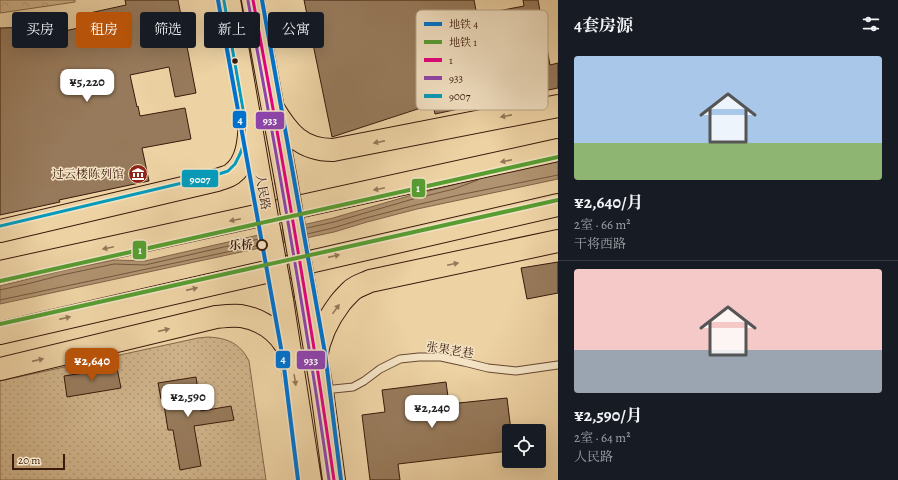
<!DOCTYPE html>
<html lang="zh">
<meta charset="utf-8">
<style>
body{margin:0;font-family:Alegreya,"Noto Serif SC",serif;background:#20242c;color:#f1f3f6;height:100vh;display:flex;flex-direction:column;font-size:15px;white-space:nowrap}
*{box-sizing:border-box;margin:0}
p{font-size:13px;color:#9ea1a6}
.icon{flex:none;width:22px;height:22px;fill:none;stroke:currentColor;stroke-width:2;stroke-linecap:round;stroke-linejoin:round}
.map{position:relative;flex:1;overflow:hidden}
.panel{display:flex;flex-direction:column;background:#171b24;width:340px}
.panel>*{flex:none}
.hud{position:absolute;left:12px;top:12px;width:380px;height:36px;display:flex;gap:8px}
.fabs{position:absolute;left:502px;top:424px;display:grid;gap:8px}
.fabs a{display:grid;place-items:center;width:44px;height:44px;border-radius:4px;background:#171b24;box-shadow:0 4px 16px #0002;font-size:20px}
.scale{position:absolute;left:12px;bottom:10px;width:53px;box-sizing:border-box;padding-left:4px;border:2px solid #3a1a0b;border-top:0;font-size:11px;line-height:14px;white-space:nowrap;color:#3a1a0b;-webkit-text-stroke:3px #f3e2c4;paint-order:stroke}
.price{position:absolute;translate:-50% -34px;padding:0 9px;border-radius:8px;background:#fff;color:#222;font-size:13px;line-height:26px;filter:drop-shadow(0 1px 2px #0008)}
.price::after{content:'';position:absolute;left:50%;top:24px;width:12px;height:9px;margin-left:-6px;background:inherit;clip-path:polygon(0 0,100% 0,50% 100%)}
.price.selected{background:#b45309;color:#fff}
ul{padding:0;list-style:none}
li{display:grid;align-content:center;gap:8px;height:212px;padding:0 16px}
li+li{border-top:1px solid #363941}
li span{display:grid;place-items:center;height:124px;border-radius:4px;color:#555}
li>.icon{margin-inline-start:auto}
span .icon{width:72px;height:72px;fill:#fffc;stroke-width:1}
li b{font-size:17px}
h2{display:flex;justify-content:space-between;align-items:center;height:48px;padding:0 16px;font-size:17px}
.pill{padding:0 14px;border-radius:4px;background:#171b24;box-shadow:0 4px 16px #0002;font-size:14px;line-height:36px}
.pill.selected{background:#b45309;color:#fff}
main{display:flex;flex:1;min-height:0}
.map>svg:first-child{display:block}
.forest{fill:url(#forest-crowns);stroke:#84664a}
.park{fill:url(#park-dots);stroke:#84664a}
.water{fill:#b09370;stroke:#816348}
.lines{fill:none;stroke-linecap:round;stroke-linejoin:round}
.shore{stroke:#75563e;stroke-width:1}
.building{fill:#977a5b;stroke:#3a1a0b}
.lane-casing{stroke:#674831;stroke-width:9}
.primary-casing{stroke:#3a1a0b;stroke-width:24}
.lane{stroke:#f3e2c4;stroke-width:7}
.primary{stroke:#edd2a4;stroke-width:22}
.primary-bridge-casing{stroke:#3a1a0b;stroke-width:24;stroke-linecap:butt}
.primary-bridge{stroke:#edd2a4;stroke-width:22}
.bus-1-casing{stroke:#f3e2c4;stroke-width:6}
.bus-2-casing{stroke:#f3e2c4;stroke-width:6}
.bus-3-casing{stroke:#f3e2c4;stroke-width:6}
.bus-1{stroke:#e5007d;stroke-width:3}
.bus-2{stroke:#8e44ad;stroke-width:3}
.bus-3{stroke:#069bba;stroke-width:3}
.metro-1-casing{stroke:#f3e2c4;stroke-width:7}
.metro-2-casing{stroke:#f3e2c4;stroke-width:7}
.metro-1{stroke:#0072ce;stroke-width:4}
.metro-2{stroke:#579d32;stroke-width:4}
.oneway{fill:#947658}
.bus-dot{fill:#3a1a0b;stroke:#f3e2c4;stroke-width:1.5}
.stop-dot{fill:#f3e2c4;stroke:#3a1a0b;stroke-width:2}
.labels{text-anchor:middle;stroke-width:3;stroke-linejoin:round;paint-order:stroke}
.poi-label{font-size:12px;fill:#3a1a0b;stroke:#f3e2c4;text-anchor:end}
.street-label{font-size:12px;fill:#3a1a0b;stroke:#f3e2c4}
.stop-label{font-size:12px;font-weight:bold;fill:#3a1a0b;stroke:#f3e2c4;text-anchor:end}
.key{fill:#f3e2c4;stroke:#bca68c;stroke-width:1}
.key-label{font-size:11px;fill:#3a1a0b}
.line-badge{stroke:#f3e2c4;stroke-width:1.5}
.badge-label{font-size:11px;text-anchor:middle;font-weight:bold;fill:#fff}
</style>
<main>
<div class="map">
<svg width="558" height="480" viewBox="0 0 558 480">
<defs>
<pattern id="forest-crowns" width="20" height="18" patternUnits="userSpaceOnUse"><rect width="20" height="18" fill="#cfb38a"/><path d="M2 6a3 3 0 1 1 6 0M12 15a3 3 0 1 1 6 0" fill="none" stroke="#b29976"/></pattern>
<pattern id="park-dots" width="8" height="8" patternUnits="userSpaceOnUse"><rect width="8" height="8" fill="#cfb38a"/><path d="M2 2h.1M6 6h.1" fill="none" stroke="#b29976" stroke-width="1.8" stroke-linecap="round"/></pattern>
</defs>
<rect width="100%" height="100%" fill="#edd2a4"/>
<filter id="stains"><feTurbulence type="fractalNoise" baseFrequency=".005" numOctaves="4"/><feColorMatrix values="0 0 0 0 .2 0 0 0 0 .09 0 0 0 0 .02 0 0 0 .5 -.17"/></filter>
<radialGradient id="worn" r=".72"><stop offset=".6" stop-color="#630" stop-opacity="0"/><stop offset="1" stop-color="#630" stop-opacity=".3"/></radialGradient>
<!-- forest -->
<path class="forest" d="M0,0H75V2L0,13Z"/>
<!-- park -->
<path class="park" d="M208,337C227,338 240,343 249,361L266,480H0V381L198,338Z"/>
<!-- water -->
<path class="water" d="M558,157V179L417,209L367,222L334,232L0,304V286L61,271L114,260L145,261L333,218L412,195L453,185L478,175Z"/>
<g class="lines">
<!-- shore -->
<path class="shore" d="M307,228L334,222L413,199L454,189L478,180
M307,234L333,228L366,218L416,205L459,195L558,175
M0,290L31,283L62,275L114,264L145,265L259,239
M0,300L260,245"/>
</g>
<!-- building -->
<path class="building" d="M125,0H178L196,93L175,97L169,67L130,75L137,107L138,106L140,116L185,108L191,139L142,148L149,181L59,200L60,202L0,215V28L31,27V38L88,26L85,14L126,5Z
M304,0H474L477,15L524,6L523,0H538L550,65L558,63V88L435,114L433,104L332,137Z
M558,262V293L527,299L521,268Z
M117,368L121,388L67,397L64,376Z
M196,377L201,411L231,406L234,420L194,426L201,466L180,470L173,430H168L163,399H161L158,383Z
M446,382L449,404L507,398L511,431H509V451L398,464L400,480H370L362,415L385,412L382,390Z"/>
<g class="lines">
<!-- lane casing -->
<g class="lane-casing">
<path id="lane" d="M324,390L353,387L364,381L380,369L400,359L419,357H441L464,362L488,368L516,371L558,365"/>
</g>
<!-- primary casing -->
<g class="primary-casing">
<path id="primary" d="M229,0L261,185
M253,0L286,180
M273,108C288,133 301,150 333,150L558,106
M0,231L217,180C222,178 228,177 232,174C248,162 249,140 250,121
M0,272L558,150
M306,296L322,391L334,480
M282,300L310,480
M0,333L558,205
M316,358C319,337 327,320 340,303C343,299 347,295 351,291C356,286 364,284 370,281L558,241
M0,369L216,317C225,316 233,315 241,316C259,319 275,329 285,344C288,348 289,353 291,358"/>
</g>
<!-- lane -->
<use href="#lane" class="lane"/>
<!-- primary -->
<use href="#primary" class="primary"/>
<!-- primary-bridge casing -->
<g class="primary-bridge-casing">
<path id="primary-bridge" d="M286,180L306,296
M261,185L282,300"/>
</g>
<!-- primary-bridge -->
<use href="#primary-bridge" class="primary-bridge"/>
<!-- bus-1 casing -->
<g class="bus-1-casing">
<path id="bus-1" d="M253,0C283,160 311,319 334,480"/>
</g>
<!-- bus-2 casing -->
<g class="bus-2-casing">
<path id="bus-2" d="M248,1C278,160 306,320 329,480"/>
</g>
<!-- bus-3 casing -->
<g class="bus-3-casing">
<path id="bus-3" d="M0,226L216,175L228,171L235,164L240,154L243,146L245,121L224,1"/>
</g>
<!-- bus-1 -->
<use href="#bus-1" class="bus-1"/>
<!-- bus-2 -->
<use href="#bus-2" class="bus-2"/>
<!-- bus-3 -->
<use href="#bus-3" class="bus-3"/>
<!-- metro-1 casing -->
<g class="metro-1-casing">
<path id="metro-1" d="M218,0L283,359L298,480
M262,0L325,353L341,480"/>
</g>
<!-- metro-2 casing -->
<g class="metro-2-casing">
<path id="metro-2" d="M0,281L558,157
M0,324L558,200"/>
</g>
<!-- metro-1 -->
<use href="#metro-1" class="metro-1"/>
<!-- metro-2 -->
<use href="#metro-2" class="metro-2"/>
</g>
<!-- one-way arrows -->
<defs><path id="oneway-solid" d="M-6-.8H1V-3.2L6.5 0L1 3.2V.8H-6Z"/></defs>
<g class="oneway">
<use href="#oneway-solid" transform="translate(506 116) rotate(169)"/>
<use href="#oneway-solid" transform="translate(379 142) rotate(169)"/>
<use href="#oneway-solid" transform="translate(506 161) rotate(168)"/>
<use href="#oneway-solid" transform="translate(379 189) rotate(168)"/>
<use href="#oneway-solid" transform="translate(235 220) rotate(168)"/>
<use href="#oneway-solid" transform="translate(108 248) rotate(168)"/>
<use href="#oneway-solid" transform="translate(334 256) rotate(-13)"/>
<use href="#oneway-solid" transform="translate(453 264) rotate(-12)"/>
<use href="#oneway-solid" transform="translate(192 289) rotate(-13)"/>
<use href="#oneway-solid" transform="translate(336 309) rotate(-54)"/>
<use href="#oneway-solid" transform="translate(65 318) rotate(-13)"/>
<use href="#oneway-solid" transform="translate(164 330) rotate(-13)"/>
<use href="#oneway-solid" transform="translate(38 360) rotate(-13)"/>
<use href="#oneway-solid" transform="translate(295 380) rotate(81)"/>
</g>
<!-- icons -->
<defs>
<g id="museum-disc" transform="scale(1)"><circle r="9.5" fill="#8f2418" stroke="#f3e2c4"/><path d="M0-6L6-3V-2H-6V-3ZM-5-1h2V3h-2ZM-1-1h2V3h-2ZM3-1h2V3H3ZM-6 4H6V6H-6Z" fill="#fff"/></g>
</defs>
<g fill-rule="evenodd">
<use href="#museum-disc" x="138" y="174"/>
</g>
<!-- markers -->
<circle class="bus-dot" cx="235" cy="61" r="3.5"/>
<circle class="stop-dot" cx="262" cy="245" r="5"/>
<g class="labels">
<!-- poi labels -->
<g class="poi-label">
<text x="124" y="178">过云楼陈列馆</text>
</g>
<!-- street labels -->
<g class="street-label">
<text transform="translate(263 192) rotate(80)" y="4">人民路</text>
<text transform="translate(450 350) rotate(9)" y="4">张果老巷</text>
</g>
<!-- stop labels -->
<g class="stop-label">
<text x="253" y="249">乐桥</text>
</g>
</g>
<!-- legend -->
<rect x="416" y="10" width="132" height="100" rx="6" class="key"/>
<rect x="424" y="22" width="18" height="4" fill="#0072ce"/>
<rect x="424" y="40" width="18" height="4" fill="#579d32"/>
<rect x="424" y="58" width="18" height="4" fill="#e5007d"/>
<rect x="424" y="76" width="18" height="4" fill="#8e44ad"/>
<rect x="424" y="94" width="18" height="4" fill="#069bba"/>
<g class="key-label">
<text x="449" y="28">地铁 4</text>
<text x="449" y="46">地铁 1</text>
<text x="449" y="64">1</text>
<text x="449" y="82">933</text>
<text x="449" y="100">9007</text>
</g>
<g class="line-badge">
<rect x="232" y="110" width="15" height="19" rx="4" fill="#0072ce"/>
<rect x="255" y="111" width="30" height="19" rx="4" fill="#8e44ad"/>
<rect x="181" y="169" width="38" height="19" rx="4" fill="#069bba"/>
<rect x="411" y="178" width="15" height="20" rx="4" fill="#579d32"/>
<rect x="132" y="240" width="15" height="20" rx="4" fill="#579d32"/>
<rect x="275" y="350" width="16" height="19" rx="4" fill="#0072ce"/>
<rect x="296" y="350" width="30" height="20" rx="4" fill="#8e44ad"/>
</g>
<g class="badge-label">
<text x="240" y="124">4</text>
<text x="270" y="124">933</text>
<text x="200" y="183">9007</text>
<text x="418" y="192">1</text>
<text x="140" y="254">1</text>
<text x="283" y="363">4</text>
<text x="311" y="364">933</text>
</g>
<rect width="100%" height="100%" filter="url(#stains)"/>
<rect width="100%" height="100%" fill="url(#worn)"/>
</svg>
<div class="fabs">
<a><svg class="icon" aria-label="locate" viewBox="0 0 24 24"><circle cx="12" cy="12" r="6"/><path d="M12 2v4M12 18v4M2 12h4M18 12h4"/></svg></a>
</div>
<div class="scale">20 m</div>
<b class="price" style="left:87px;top:103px">¥5,220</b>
<b class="price selected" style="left:92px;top:382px">¥2,640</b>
<b class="price" style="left:188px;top:418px">¥2,590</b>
<b class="price" style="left:432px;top:429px">¥2,240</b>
<div class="hud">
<a class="pill">买房</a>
<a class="pill selected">租房</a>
<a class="pill">筛选</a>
<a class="pill">新上</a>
<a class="pill">公寓</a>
</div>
</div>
<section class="panel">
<h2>4套房源<svg class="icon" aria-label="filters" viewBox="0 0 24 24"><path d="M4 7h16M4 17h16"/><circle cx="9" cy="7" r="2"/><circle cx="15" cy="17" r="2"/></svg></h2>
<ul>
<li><span style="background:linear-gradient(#a9c7e8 70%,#8fb573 0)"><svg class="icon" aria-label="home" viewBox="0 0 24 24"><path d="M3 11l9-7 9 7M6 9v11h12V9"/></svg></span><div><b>¥2,640/月</b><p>2室 · 66 m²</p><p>干将西路</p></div></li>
<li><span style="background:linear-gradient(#f6c9c9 65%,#9aa5b1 0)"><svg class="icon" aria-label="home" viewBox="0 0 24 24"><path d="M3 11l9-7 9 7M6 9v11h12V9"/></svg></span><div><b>¥2,590/月</b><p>2室 · 64 m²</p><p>人民路</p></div></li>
</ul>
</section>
</main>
